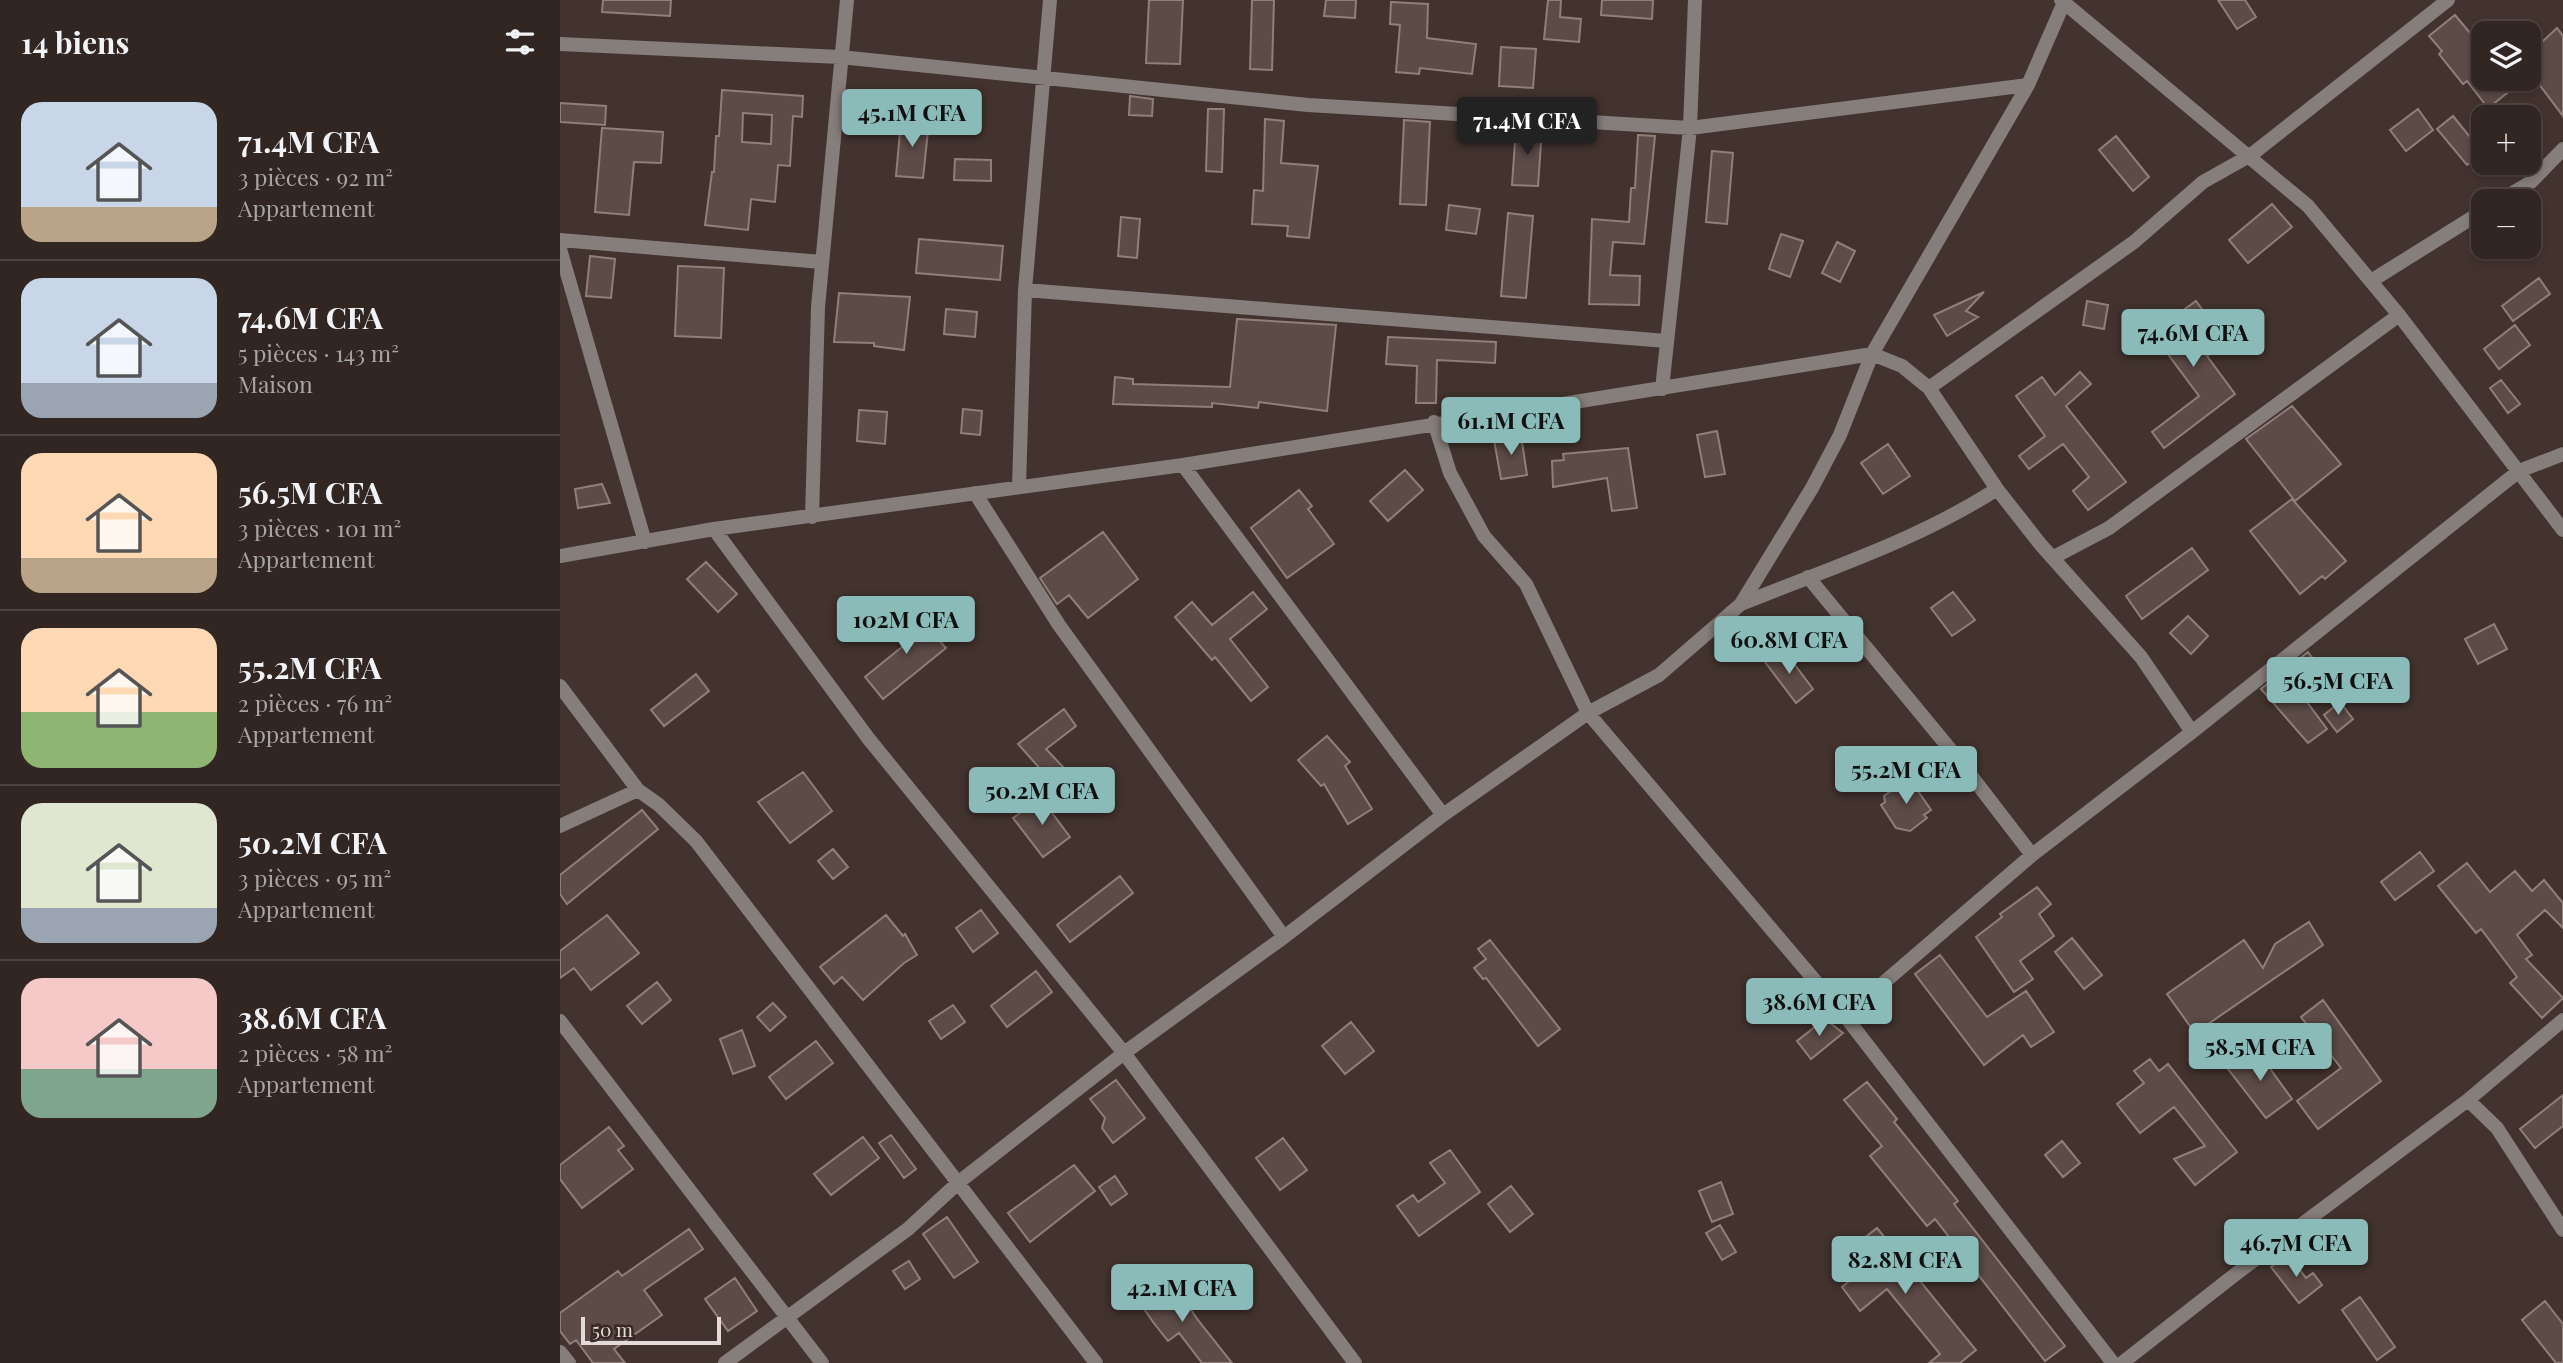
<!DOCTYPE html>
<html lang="fr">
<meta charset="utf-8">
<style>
body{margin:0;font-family:"Playfair Display",serif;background:#3a2e2b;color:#f1f3f6;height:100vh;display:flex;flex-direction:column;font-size:26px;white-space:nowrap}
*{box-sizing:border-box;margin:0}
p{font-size:23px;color:#a8a5a6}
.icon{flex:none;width:38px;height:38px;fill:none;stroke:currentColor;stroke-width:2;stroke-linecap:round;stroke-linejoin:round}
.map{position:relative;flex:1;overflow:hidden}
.drawer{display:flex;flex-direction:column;background:#322623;width:560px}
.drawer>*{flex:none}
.buttons{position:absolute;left:1911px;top:21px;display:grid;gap:14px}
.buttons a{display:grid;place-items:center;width:70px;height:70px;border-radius:14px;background:#322623;box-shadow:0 4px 10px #0003,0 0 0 2px #4d4341;font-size:35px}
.scale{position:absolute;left:21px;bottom:18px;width:140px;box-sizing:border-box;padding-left:7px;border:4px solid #e4dad7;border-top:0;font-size:19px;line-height:24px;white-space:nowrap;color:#e4dad7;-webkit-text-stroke:5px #382925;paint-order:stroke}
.price{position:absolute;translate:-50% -60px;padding:0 16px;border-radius:7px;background:#8bbbb9;color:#111;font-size:23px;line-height:46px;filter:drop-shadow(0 2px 4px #0008)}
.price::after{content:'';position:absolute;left:50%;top:42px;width:21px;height:16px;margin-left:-10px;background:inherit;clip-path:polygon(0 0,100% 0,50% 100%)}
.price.selected{background:#222;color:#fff}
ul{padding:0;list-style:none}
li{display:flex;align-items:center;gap:21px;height:175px;padding:0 21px}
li+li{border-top:2px solid #4d4341}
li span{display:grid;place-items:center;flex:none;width:196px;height:140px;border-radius:21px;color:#555}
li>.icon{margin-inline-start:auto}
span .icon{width:84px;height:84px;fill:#fffc;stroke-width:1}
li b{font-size:30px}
h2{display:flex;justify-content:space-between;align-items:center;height:84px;padding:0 21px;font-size:30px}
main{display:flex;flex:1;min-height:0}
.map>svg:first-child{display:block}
.building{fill:#5c4b47;stroke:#907e79;stroke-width:2;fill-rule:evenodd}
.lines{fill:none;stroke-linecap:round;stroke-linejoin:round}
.minor{stroke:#867e7b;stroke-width:14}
</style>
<main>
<section class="drawer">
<h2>14 biens<svg class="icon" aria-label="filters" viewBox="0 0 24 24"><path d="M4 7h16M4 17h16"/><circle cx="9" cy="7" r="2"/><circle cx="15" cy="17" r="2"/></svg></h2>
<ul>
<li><span style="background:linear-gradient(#c9d6e8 75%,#b9a48a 0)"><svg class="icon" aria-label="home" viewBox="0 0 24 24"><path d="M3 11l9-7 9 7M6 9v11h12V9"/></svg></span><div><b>71.4M CFA</b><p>3 pièces · 92 m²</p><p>Appartement</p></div></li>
<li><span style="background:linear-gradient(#c9d6e8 75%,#9aa5b1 0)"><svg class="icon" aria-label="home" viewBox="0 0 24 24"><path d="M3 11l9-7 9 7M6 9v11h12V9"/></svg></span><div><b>74.6M CFA</b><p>5 pièces · 143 m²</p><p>Maison</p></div></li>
<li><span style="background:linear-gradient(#ffd9b3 75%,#b9a48a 0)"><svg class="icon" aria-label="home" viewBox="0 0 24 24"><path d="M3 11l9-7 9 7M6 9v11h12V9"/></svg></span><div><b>56.5M CFA</b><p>3 pièces · 101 m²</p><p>Appartement</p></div></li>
<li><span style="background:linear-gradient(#ffd9b3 60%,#8fb573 0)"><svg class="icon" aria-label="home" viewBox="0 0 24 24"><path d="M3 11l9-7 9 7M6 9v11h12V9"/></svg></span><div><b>55.2M CFA</b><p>2 pièces · 76 m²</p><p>Appartement</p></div></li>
<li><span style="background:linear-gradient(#dfe7d0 75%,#9aa5b1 0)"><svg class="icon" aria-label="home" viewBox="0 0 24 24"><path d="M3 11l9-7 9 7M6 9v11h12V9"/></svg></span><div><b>50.2M CFA</b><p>3 pièces · 95 m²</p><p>Appartement</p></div></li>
<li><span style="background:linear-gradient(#f6c9c9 65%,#7fa58c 0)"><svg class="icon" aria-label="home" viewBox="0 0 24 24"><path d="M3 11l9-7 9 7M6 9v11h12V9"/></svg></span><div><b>38.6M CFA</b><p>2 pièces · 58 m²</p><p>Appartement</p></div></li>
</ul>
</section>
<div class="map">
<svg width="2003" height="1363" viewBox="0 0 2003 1363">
<rect width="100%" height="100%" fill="#43332f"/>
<!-- building -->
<path class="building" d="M43,0H111L110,16L42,12Z
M589,0H623L620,64L586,63Z
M692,0H714L712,70L690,69Z
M766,0H796L795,18L764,16Z
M988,0H1001L1000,17L1021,19L1019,42L984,39Z
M1042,0H1093L1092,19L1041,15Z
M1658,0H1685L1696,17L1677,29Z
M831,2L868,4L867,38L916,44L912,74L860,68L859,74L836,72L840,25L830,24Z
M1895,15L1915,39L1923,32V79H1965L1928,108L1907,81L1903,84L1879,54L1882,51L1869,36Z
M1997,28L2003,36V116L1969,71V54Z
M941,47L976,49L973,88L939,86Z
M162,90L243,96L242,117L233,116L230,166L218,165L215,202L191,199L188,230L145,225L152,172H154L156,136H159ZM183,113L212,115L211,144L182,142Z
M570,96L593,99L592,116L569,115Z
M0,103L46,106L45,125L0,122Z
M648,109H664L662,172L646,171Z
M1858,109L1873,130L1846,151L1830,130Z
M1893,116L1923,153L1907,165L1877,129Z
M705,119L724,121L721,163L758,166L749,238L727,236L728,226L692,224L694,190L703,191Z
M844,120L870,122L866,205L840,204Z
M341,121L369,122L363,178L336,176Z
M956,127L982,129L978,186L952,185Z
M42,128L103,132L101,163L74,162L69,215L35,212Z
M1078,135L1095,136L1084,244L1053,242L1050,275L1080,276L1079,305L1029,304L1032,219L1069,222L1071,188H1075Z
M1556,136L1589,177L1573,191L1539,150Z
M1152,151L1173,153L1167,224L1146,222Z
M395,159L431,160V181L394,180Z
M1712,204L1732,227L1688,263L1669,240Z
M889,205L920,209L916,234L886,230Z
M948,213L973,216L966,298L941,296Z
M561,217L580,219L577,258L558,256Z
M1221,234L1243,241L1230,277L1209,269Z
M359,239L443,246L440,280L356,273Z
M1277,242L1295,251L1280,282L1262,273Z
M30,256L55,259L51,298L26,296Z
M118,266L164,268L161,338L115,336Z
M1979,278L1990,294L1953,321L1942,306Z
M1424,292L1406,311L1418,317L1387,336L1374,315Z
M279,293L350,297L344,350L314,346V343L274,342Z
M1527,301L1548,305L1544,329L1523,325Z
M1636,301L1666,342L1647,356L1675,394L1604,448L1592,432L1639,396L1592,333Z
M386,309L417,312L415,337L384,334Z
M677,319L776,325L767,411L699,402L698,408L652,403V407L553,404L555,377L573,379V384L670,387Z
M1955,325L1970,345L1939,369L1924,349Z
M828,337L936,342L935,363L877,360L876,403H856L857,366L826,364Z
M1520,372L1531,384L1506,406L1566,482L1528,510L1513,491L1529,477L1503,444L1469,469L1459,456L1485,436L1456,396L1482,377L1495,395Z
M1941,380L1960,404L1948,413L1930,388Z
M1732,406L1781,464L1735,501L1686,439Z
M403,409L422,411L420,435L401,433Z
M299,410L327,412L325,444L297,441Z
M1157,431L1165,474L1145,477L1137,435Z
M961,435L967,475L941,479L934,440Z
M1328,444L1350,476L1323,494L1301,463Z
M1068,448L1077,508L1052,511L1047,478L993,487L992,461L1004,460L1003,454Z
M845,470L863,490L828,521L810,501Z
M42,484L50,503L18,508L15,489Z
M739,490L752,506L748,509L774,544L727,578L691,528Z
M1732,499L1786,561L1765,579L1762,576L1740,594L1690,531Z
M543,532L578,579L528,618L509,595L497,604L480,578Z
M1632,548L1648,570L1582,619L1566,596Z
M146,562L177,594L158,612L127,579Z
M693,592L707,609L670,639L708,687L691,701L655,657L652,660L615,617L632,602L652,625Z
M1393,592L1415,620L1392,636L1371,608Z
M351,610L386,648L323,699L305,677L348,642L333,626Z
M1628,616L1648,636L1631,654L1610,633Z
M1934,624L1947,649L1918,664L1905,639Z
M1223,649L1253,689L1236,703L1205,662Z
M1748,652L1766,677L1741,694L1767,729L1748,743L1701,689Z
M136,674L149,691L104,726L91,710Z
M1780,702L1793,719L1777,732L1764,715Z
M504,709L516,726L486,749L505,769L491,781L458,744Z
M767,736L790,762L785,766L812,809L788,824L764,784L761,786L738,760Z
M243,772L272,811L230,843L198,802Z
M1349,778L1371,810L1364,815L1367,818L1350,831L1336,828L1321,805L1325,802L1324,796Z
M481,798L510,837L483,857L453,818Z
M82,810L98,829L7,904L0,894V875Z
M273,849L288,867L273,879L258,861Z
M1860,852L1874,871L1835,900L1821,882Z
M1907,863L1930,892L1955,871L1972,891L1984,880L2003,903V928L1985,910L1957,935L1972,955L1966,959L2003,998L1982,1018L1950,983L1957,977L1921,929L1916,933L1878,886Z
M560,876L573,893L510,942L497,925Z
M1477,887L1491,904L1479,914L1494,936L1460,961L1473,979L1454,992L1416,937L1442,917L1440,914Z
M421,910L438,933L413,952L396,928Z
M47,915L79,953L31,990L14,968L0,978V951Z
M326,915L343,936L345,934L357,955L344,963L303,1000L282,977L274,984L260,967Z
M1749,922L1763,945L1635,1033L1607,994L1684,940L1703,968L1715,944Z
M1512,938L1542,975L1524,989L1495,952Z
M930,940L1000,1029L978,1046L926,978L923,979L914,968L926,959L918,949Z
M1380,955L1427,1017L1466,991L1494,1032L1471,1047L1463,1035L1424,1065L1355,974Z
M476,971L492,992L447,1027L431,1006Z
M97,982L111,1000L82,1024L67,1006Z
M1763,1000L1821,1081L1758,1129L1737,1101L1781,1068L1741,1017Z
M213,1003L226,1017L210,1031L197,1017Z
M393,1005L405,1022L381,1039L369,1021Z
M1265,1019L1283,1033L1251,1059L1237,1041Z
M791,1022L814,1051L785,1074L762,1046Z
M182,1030L195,1066L173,1074L160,1039Z
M256,1041L273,1063L226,1099L209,1077Z
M1695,1048L1732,1099L1706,1118L1668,1069Z
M1590,1059L1599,1071L1608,1064L1677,1152L1635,1185L1614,1159L1645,1146L1614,1107L1580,1133L1557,1104L1584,1083L1574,1071Z
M556,1080L585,1118L553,1143L542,1128L545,1118L530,1099Z
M1307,1082L1337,1119L1334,1122L1398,1201L1394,1204L1505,1346L1485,1361L1375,1219L1367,1226L1310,1156L1322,1146L1284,1100Z
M2003,1095V1126L1975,1148L1960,1129Z
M49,1127L64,1146L58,1150L73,1169L22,1208L0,1179V1165Z
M331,1135L356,1169L344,1178L319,1143Z
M303,1137L319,1158L271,1195L254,1174Z
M723,1138L747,1170L720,1190L696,1158Z
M1502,1141L1520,1163L1503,1177L1485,1155Z
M890,1150L920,1192L859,1236L837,1206L853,1195L858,1202L885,1183L870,1163Z
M514,1165L535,1191L470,1242L448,1213Z
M555,1176L567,1194L551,1205L539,1187Z
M1161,1182L1173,1214L1152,1222L1139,1191Z
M951,1186L973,1214L950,1232L928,1204Z
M387,1217L418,1262L394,1278L363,1234Z
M1160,1225L1176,1252L1162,1260L1146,1233Z
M1317,1228L1416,1350L1400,1363H1369L1380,1354L1327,1289L1300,1311L1282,1287L1303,1270L1288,1251Z
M129,1229L143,1249L84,1290L102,1315L54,1349L65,1363H33L16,1340L10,1344L0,1331V1313L58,1271L62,1276Z
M1728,1254L1746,1278L1753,1273L1762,1285L1739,1303L1711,1267Z
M349,1261L360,1279L345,1289L333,1271Z
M175,1278L197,1311L168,1331L145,1299Z
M611,1281L638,1320L672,1363H642L619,1333L608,1341L593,1322L580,1303Z
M1800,1297L1835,1347L1817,1360L1782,1310Z
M1985,1301L2003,1324V1363H1996L1962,1320Z"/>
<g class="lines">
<!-- minor -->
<path class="minor" d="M1501,0L1748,206L1839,315L2003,530
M0,44L280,57L748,105L1130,128L1468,85
M1939,201L1971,182L2003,149
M0,240L262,262
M0,249L85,542
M1811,281L1923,211
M465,290L1107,341
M1369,388L1574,242L1643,182L1691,155L1888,0
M1102,389L1130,128L1135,0
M874,422L890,473L924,536L966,584L1028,713L1285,1016L1553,1363
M623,465L883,815
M459,487L465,290L490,0
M415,493L499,625L724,937
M252,517L258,307L287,0
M154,529L308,738L564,1053L795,1363
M0,556L154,529L623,465L1312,354L1468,85L1505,0
M1494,557L1549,528L1839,315
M1248,577L1399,760L1472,855
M1181,604C1268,569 1358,540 1437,489
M0,686L78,790L99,805L136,841L536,1363
M0,826L78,790
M1285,1016L1472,855L1632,732L1959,471L2003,454
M0,1021L262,1363
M1908,1100L1937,1128L2003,1230
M0,1352L9,1363
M165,1363L348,1229L399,1182L564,1053L724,937L883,815L1028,713L1099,675L1181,604L1252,488L1280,435L1312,354L1342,366L1369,388L1437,489L1481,545L1581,657L1632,732
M1562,1363L1677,1273L1908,1100L2003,1020"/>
</g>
</svg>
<div class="buttons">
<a><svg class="icon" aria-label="layers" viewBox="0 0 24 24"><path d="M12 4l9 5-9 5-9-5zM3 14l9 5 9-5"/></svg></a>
<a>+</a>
<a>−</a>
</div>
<div class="scale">50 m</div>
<b class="price" style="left:352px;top:149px">45.1M CFA</b>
<b class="price selected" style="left:967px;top:157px">71.4M CFA</b>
<b class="price" style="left:1633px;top:369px">74.6M CFA</b>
<b class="price" style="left:951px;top:457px">61.1M CFA</b>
<b class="price" style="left:346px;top:656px">102M CFA</b>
<b class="price" style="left:1229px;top:676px">60.8M CFA</b>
<b class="price" style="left:1778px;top:717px">56.5M CFA</b>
<b class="price" style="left:1346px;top:806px">55.2M CFA</b>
<b class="price" style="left:482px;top:827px">50.2M CFA</b>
<b class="price" style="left:1259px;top:1038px">38.6M CFA</b>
<b class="price" style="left:1700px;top:1083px">58.5M CFA</b>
<b class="price" style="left:1736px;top:1279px">46.7M CFA</b>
<b class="price" style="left:1345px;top:1296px">82.8M CFA</b>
<b class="price" style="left:622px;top:1324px">42.1M CFA</b>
</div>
</main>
